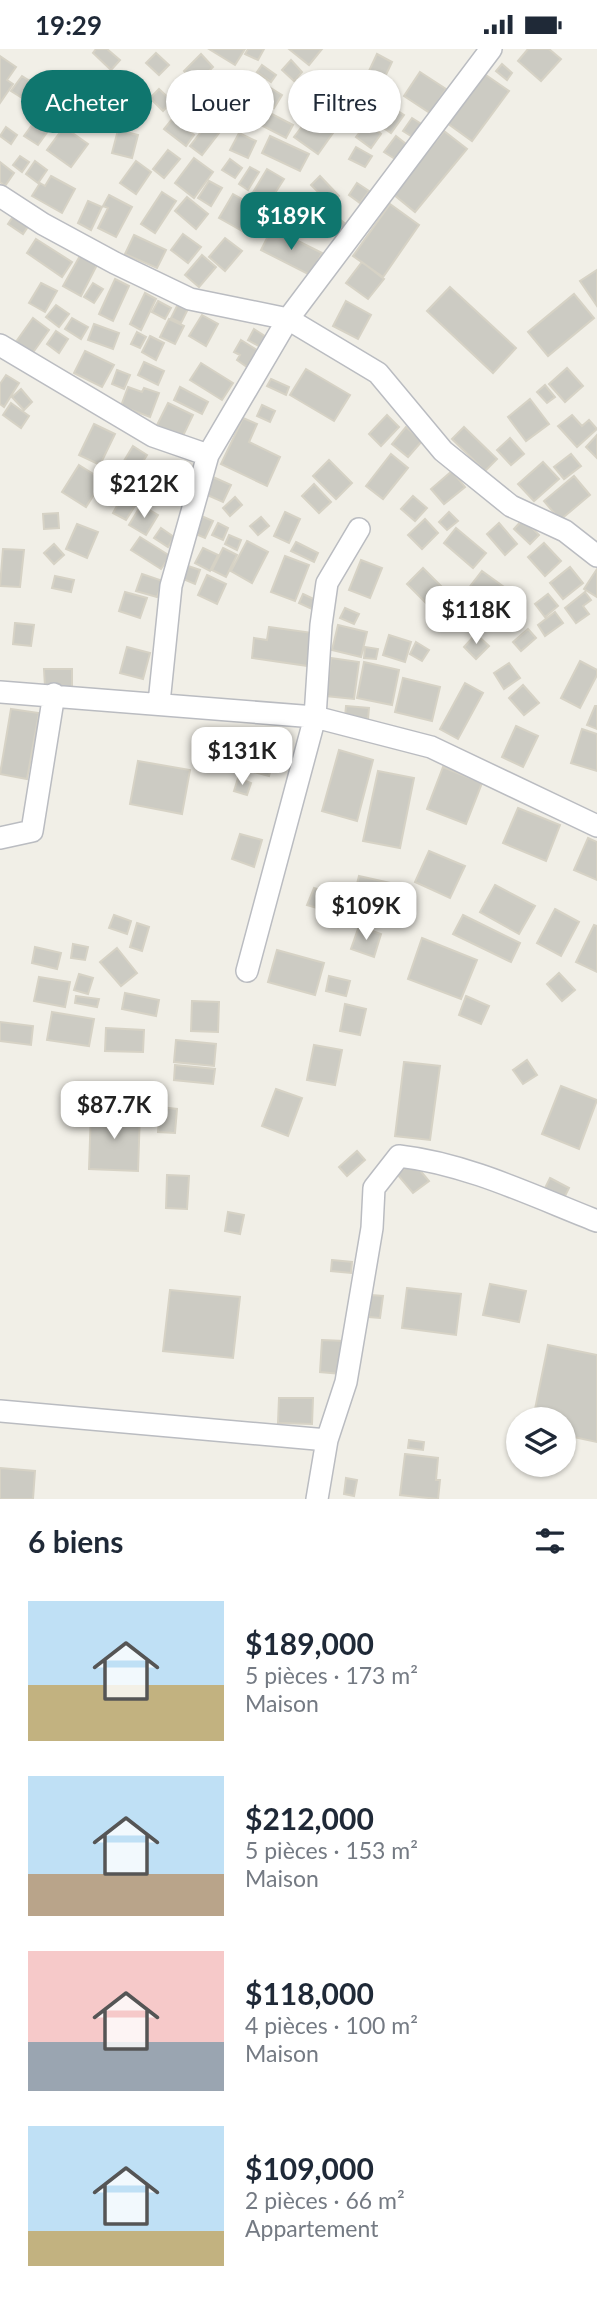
<!DOCTYPE html>
<html lang="fr">
<meta charset="utf-8">
<style>
body{margin:0;font-family:Lato,sans-serif;background:#f6f6f7;color:#1f2937;height:100vh;display:flex;flex-direction:column;font-size:26px;white-space:nowrap}
*{box-sizing:border-box;margin:0}
p{font-size:23px;color:#747a83}
.icon{flex:none;width:38px;height:38px;fill:none;stroke:currentColor;stroke-width:2;stroke-linecap:round;stroke-linejoin:round}
.map{position:relative;height:1450px;overflow:hidden}
.drawer{display:flex;flex-direction:column;background:#fff;flex:1}
.drawer>*{flex:none}
.guide{position:absolute;left:21px;top:21px;width:556px;height:63px;display:flex;gap:14px}
.tools{position:absolute;left:506px;top:1358px;display:grid;gap:14px}
.tools a{display:grid;place-items:center;width:70px;height:70px;border-radius:50%;background:#fff;box-shadow:0 2px 5px #0004;font-size:35px}
.price{position:absolute;translate:-50% -60px;padding:0 16px;border-radius:14px;background:#fff;color:#222;font-size:23px;line-height:46px;filter:drop-shadow(0 2px 4px #0008)}
.price::after{content:'';position:absolute;left:50%;top:42px;width:21px;height:16px;margin-left:-10px;background:inherit;clip-path:polygon(0 0,100% 0,50% 100%)}
.price.current{background:#0f766e;color:#fff}
ul{padding:0;list-style:none}
li{display:flex;align-items:center;gap:21px;height:175px;padding:0 28px}
li span{display:grid;place-items:center;flex:none;width:196px;height:140px;border-radius:0px;color:#555}
li>.icon{margin-inline-start:auto}
span .icon{width:84px;height:84px;fill:#fffc;stroke-width:1}
li b{font-size:30px}
h2{display:flex;justify-content:space-between;align-items:center;height:84px;padding:0 28px;font-size:30px}
.chip{padding:0 24px;border-radius:32px;background:#fff;box-shadow:0 2px 5px #0004;font-size:24px;line-height:63px}
.chip.current{background:#0f766e;color:#fff}
.status{display:flex;justify-content:space-between;align-items:center;height:49px;padding:0 35px;background:#fff;direction:ltr}
.status svg{height:19px;fill:currentColor}
.map>svg:first-child{display:block}
.building{fill:#cccbc3;stroke:#d6d2c5;stroke-width:2}
.lines{fill:none;stroke-linecap:round;stroke-linejoin:round}
.street-casing{stroke:#babcc1;stroke-width:24}
.street{stroke:#fff;stroke-width:21}
</style>
<div class="status"><b>19:29</b><svg viewBox="0 0 49 12"><path d="M0 12V9h3v3zM5 12V6h3v6zM10 12V3h3v9zM15 12V0h3v12zM26 1h20v11H26zM47 4h2v5h-2z"/></svg></div>
<div class="map">
<svg width="597" height="1450" viewBox="0 0 597 1450">
<rect width="100%" height="100%" fill="#f1efe7"/>
<!-- building -->
<path class="building" d="M96,0H107L120,11L111,21L93,4Z
M209,0H245L235,16Z
M248,0H264L258,11L245,5Z
M289,0H322L309,16Z
M528,0H549L561,10L541,32L518,12Z
M156,4L169,16L159,26L146,14Z
M201,5L213,18L196,35L184,22Z
M377,5L392,13L383,32L368,24Z
M0,7L16,18L7,31L13,35L0,54Z
M291,11L302,23L294,32L282,21Z
M502,15L512,24L507,31L496,22Z
M262,16L276,26L271,33L257,23Z
M420,23L446,40L430,64L404,47Z
M483,24L509,42L472,92L447,74Z
M102,25L117,35L104,56L89,46Z
M218,25L228,31L215,53L205,47Z
M239,26L253,33L246,46L232,39Z
M22,27L33,34L22,49L11,42Z
M64,31L73,37L65,47L56,41Z
M123,31L140,43L127,60L111,48Z
M186,32L203,46L194,57L177,43Z
M261,33L282,46L274,59L253,46Z
M159,40L172,52L163,62L150,49Z
M368,41L380,49L373,59L361,51Z
M301,42L308,47L297,64L290,58Z
M76,45L90,55L75,77L61,66Z
M240,51L257,60L245,82L229,73Z
M384,53L404,66L391,84L372,71Z
M187,57L196,65L186,76L178,68Z
M266,62L293,76L286,89L259,75Z
M310,67L333,84L318,105L294,88Z
M173,69L194,86L186,97L164,80Z
M412,69L423,76L414,89L403,82Z
M35,72L48,82L38,96L24,87Z
M208,74L219,84L202,106L190,97Z
M367,74L381,85L371,99L356,88Z
M6,78L17,86L11,95L0,87Z
M64,78L88,95L71,118L47,101Z
M118,81L138,86L132,109L112,104Z
M444,82L467,100L415,163L393,145Z
M239,84L256,92L248,109L230,101Z
M270,87L309,105L300,122L262,104Z
M396,87L406,95L395,110L384,103Z
M356,98L372,107L365,118L349,110Z
M168,101L180,110L164,129L153,120Z
M20,107L29,113L22,123L13,116Z
M194,109L213,123L194,149L175,134Z
M230,110L242,119L235,129L222,121Z
M35,112L47,121L38,134L26,125Z
M136,112L151,123L136,145L120,134Z
M0,113L14,124L5,137L0,133Z
M250,118L259,123L248,141L239,135Z
M267,120L284,130L268,155L252,145Z
M51,127L75,140L62,164L32,147L40,134L45,137Z
M320,127L339,147L330,155L311,136Z
M209,132L222,139L211,157L198,149Z
M357,134L369,142L360,154L349,146Z
M162,143L176,152L155,184L141,175Z
M233,145L265,163L251,187L219,169Z
M109,146L132,158L116,188L98,179L108,159L103,157Z
M187,148L208,165L196,180L175,162Z
M88,152L102,158L91,181L78,174Z
M390,155L419,176L383,228L353,207Z
M318,156L327,163L320,172L311,165Z
M18,160L33,170L23,185L8,175Z
M334,166L347,176L337,188L325,179Z
M272,179L322,204L310,226L261,201Z
M183,185L201,198L188,214L171,201Z
M134,186L166,201L157,219L125,205Z
M225,189L242,202L225,222L209,208Z
M36,190L72,213L62,228L27,204Z
M81,205L98,214L81,247L63,237Z
M202,206L216,218L199,238L185,226Z
M362,213L384,230L368,250L346,234Z
M597,221V257L580,232Z
M115,230L129,237L113,272L99,265Z
M41,234L57,242L45,263L29,254Z
M93,234L103,240L94,254L84,248Z
M450,238L516,299L493,324L427,262Z
M145,244L156,250L141,281L130,275Z
M574,245L594,269L548,307L528,283Z
M158,252L171,259L165,270L152,263Z
M346,252L371,266L358,290L333,277Z
M179,253L189,258L181,274L171,269Z
M56,256L69,265L59,278L46,268Z
M202,266L218,275L206,297L189,287Z
M33,269L49,281L29,309L13,297Z
M72,269L88,278L81,290L65,280Z
M169,270L184,277L175,295L160,288Z
M94,275L119,284L113,300L88,291Z
M254,280L268,289L262,299L248,291Z
M56,282L68,290L59,304L47,295Z
M137,283L146,288L140,299L131,295Z
M150,287L164,294L156,311L142,303Z
M241,291L257,301L247,318L237,311L240,306L234,303Z
M85,302L114,316L102,338L74,324Z
M144,313L164,322L158,336L138,326Z
M201,314L233,334L222,351L190,331Z
M567,319L583,337L565,353L549,335Z
M306,320L350,346L334,372L290,346Z
M117,321L130,326L124,340L112,335Z
M6,326L19,334L4,358L0,355V335Z
M271,330L289,338L286,346L267,337Z
M545,336L555,348L547,354L537,343Z
M128,338L142,343L144,339L159,344L150,368L121,357Z
M180,338L208,353L202,365L174,351Z
M21,340L32,353L24,361L12,348Z
M530,350L549,375L526,392L508,368Z
M11,354L29,367L21,379L3,366Z
M168,354L193,366L181,391L156,378Z
M262,356L275,362L270,373L257,367Z
M387,366L399,378L381,397L369,385Z
M572,366L582,377L589,371L597,380L577,398L558,377Z
M243,369L257,375L249,393L280,408L267,437L221,415Z
M94,375L115,385L100,416L79,406Z
M406,378L422,392L408,408L392,395Z
M464,378L497,410L485,422L452,390Z
M597,386V409L586,398Z
M510,389L524,405L511,416L497,401Z
M133,397L147,406L132,430L118,422Z
M391,405L408,419L383,450L366,437Z
M571,405L581,417L564,430L554,418Z
M329,411L352,434L336,450L313,427Z
M543,413L559,430L534,452L518,435Z
M79,416L103,431L86,458L62,443Z
M452,422L465,438L444,455L431,440Z
M574,427L590,446L560,471L544,452Z
M213,428L231,436L223,453L205,445Z
M314,435L331,453L319,464L302,447Z
M124,444L138,452L126,471L113,464Z
M413,447L427,459L415,472L401,460Z
M235,448L242,456L230,467L223,459Z
M141,456L158,466L146,486L129,476Z
M285,463L300,470L289,494L274,487Z
M449,463L458,472L447,481L439,473Z
M58,464L59,479L44,480L43,465Z
M199,466L213,472L205,489L191,483Z
M261,468L269,477L258,486L250,477Z
M425,470L438,484L422,500L408,486Z
M523,470L539,486L530,495L514,480Z
M218,474L228,479L223,491L212,486Z
M499,474L517,495L505,506L487,485Z
M77,475L98,483L87,509L66,500Z
M161,479L174,488L168,498L154,489Z
M456,479L486,504L473,519L444,494Z
M229,486L241,491L237,501L225,495Z
M140,488L170,507L161,520L131,501Z
M247,492L268,503L252,534L231,522Z
M296,493L318,504L314,513L291,502Z
M544,494L561,512L545,527L528,508Z
M54,495L64,506L54,515L44,504Z
M203,499L218,506L210,522L195,514Z
M223,499L237,506L226,528L212,521Z
M3,500L24,501L20,538L0,537Z
M285,507L309,516L295,552L271,543Z
M361,511L382,519L370,549L349,541Z
M188,517L200,521L195,535L183,530Z
M570,518L583,534L563,550L550,534Z
M423,519L447,543L431,559L407,535Z
M597,520V548L584,540Z
M482,522L504,538L483,565L461,549Z
M142,525L163,532L157,548L136,542Z
M207,526L226,535L217,555L198,546Z
M55,527L74,531L71,543L52,539Z
M125,543L147,549L140,569L119,562Z
M585,543L591,551L583,557L589,565L576,574L565,559Z
M303,545L318,552L314,561L299,554Z
M548,545L558,557L545,568L535,555Z
M455,556L464,564L455,574L446,566Z
M345,559L359,565L354,575L340,569Z
M555,563L563,574L545,587L538,576Z
M15,574L34,576L31,597L13,595Z
M338,576L367,583L361,608L332,601Z
M269,578L313,584L308,617L252,609L254,589L267,591Z
M528,580L536,589L521,602L513,593Z
M476,585L489,597L476,610L464,598Z
M389,586L411,593L405,613L383,606Z
M416,593L429,601L422,612L410,605Z
M127,598L150,604L143,630L120,624Z
M365,598L378,600L376,610L364,609Z
M331,609L359,613L354,650L326,647Z
M580,612L597,621V626L580,659L561,649Z
M364,613L399,621L392,656L357,649Z
M509,614L520,629L504,640L494,624Z
M44,620H72V638H45Z
M403,629L440,638L432,672L395,663Z
M465,634L483,644L458,690L440,680Z
M523,636L539,654L524,666L509,649Z
M346,657L369,659L368,670L345,668Z
M595,657H597V680L587,676Z
M11,660L39,664L27,730L0,725Z
M516,677L538,687L523,718L502,708Z
M582,680L597,685V722L571,714Z
M234,687L277,698L269,727L227,716Z
M339,701L373,711L357,772L322,762Z
M138,712L190,721L182,765L130,755Z
M443,718L482,734L466,775L427,760Z
M378,722L414,729L400,799L363,792Z
M238,729L251,734L247,746L234,742Z
M518,759L560,776L546,812L503,794Z
M240,785L262,791L254,818L232,810Z
M588,789L597,793V831L574,821Z
M429,802L465,817L450,849L415,833Z
M359,827L404,837L399,857L354,847Z
M495,836L535,857L519,885L480,863Z
M314,839L367,856L363,872L307,856Z
M555,860L579,873L561,907L537,894Z
M114,866L131,872L127,885L109,879Z
M463,866L520,894L511,913L453,885Z
M137,874L149,878L142,902L130,898Z
M594,876L597,877V923L576,913Z
M359,877L381,885L374,908L351,900Z
M422,889L477,911L461,950L408,930Z
M73,895L88,898L85,911L71,909Z
M35,898L61,904L57,920L32,914Z
M117,899L137,924L121,937L100,913Z
M277,901L324,914L315,946L268,933Z
M559,924L575,941L562,952L547,935Z
M79,925L93,929L88,945L74,941Z
M329,927L350,932L346,947L326,942Z
M39,928L70,933L65,958L34,952Z
M125,944L159,951L156,967L122,960Z
M76,947L99,950L97,958L75,954Z
M466,947L489,957L481,975L459,966Z
M192,952L219,953L218,983L191,982Z
M345,955L366,960L360,986L340,982Z
M52,963L94,970L89,997L47,991Z
M0,973L33,977L31,996L0,992Z
M106,979L144,981L143,1003L105,1002Z
M176,991L216,995L214,1017L174,1013Z
M314,996L342,1001L335,1036L307,1031Z
M527,1011L537,1026L523,1035L513,1021Z
M404,1013L440,1017L430,1091L395,1087Z
M175,1016L215,1020L213,1035L174,1031Z
M561,1037L597,1051L579,1100L542,1085Z
M276,1040L302,1049L288,1087L262,1077Z
M160,1058L177,1060L175,1084L158,1083Z
M91,1062L140,1064L138,1122L89,1120Z
M357,1102L365,1111L347,1127L339,1118Z
M413,1113L429,1132L413,1144L397,1125Z
M167,1126L189,1127L187,1160L166,1159Z
M550,1129L569,1139L563,1151L544,1141Z
M228,1163L244,1166L240,1185L225,1182Z
M332,1211L352,1213L351,1224L331,1222Z
M490,1235L526,1242L519,1273L483,1266Z
M407,1239L461,1245L456,1286L402,1279Z
M170,1241L240,1248L233,1309L163,1302Z
M371,1246L383,1247L380,1269L369,1268Z
M322,1291L344,1292L341,1325L320,1323Z
M548,1296L597,1306V1393L564,1386V1370H533Z
M279,1349H313L312,1375L278,1374Z
M409,1391L424,1393L423,1401L408,1399Z
M405,1405L438,1409L436,1431H440L438,1450L400,1446Z
M0,1419L35,1422L33,1450H0Z
M346,1429L357,1431L354,1447L344,1445Z"/>
<g class="lines">
<!-- street casing -->
<g class="street-casing">
<path id="street" d="M0,147L43,175L115,214L190,250L288,270L378,324L443,402L511,457L565,482L597,507
M0,296L153,387L208,406
M0,643L315,668L431,698L597,777
M159,654L171,537L208,406L288,270L491,0
M0,789L32,782L54,645
M247,922L315,668L321,576L327,534L359,480
M0,1362L327,1391
M317,1450L327,1391L346,1333L372,1179L374,1139L399,1107C468,1115 533,1147 597,1172"/>
</g>
<!-- street -->
<use href="#street" class="street"/>
</g>
</svg>
<div class="tools">
<a><svg class="icon" aria-label="layers" viewBox="0 0 24 24"><path d="M12 4l9 5-9 5-9-5zM3 14l9 5 9-5"/></svg></a>
</div>
<b class="price current" style="left:291px;top:203px">$189K</b>
<b class="price" style="left:144px;top:471px">$212K</b>
<b class="price" style="left:476px;top:597px">$118K</b>
<b class="price" style="left:242px;top:738px">$131K</b>
<b class="price" style="left:366px;top:893px">$109K</b>
<b class="price" style="left:114px;top:1092px">$87.7K</b>
<div class="guide">
<a class="chip current">Acheter</a>
<a class="chip">Louer</a>
<a class="chip">Filtres</a>
</div>
</div>
<section class="drawer">
<h2>6 biens<svg class="icon" aria-label="filters" viewBox="0 0 24 24"><path d="M4 7h16M4 17h16"/><circle cx="9" cy="7" r="2"/><circle cx="15" cy="17" r="2"/></svg></h2>
<ul>
<li><span style="background:linear-gradient(#bfe0f5 60%,#c2b280 0)"><svg class="icon" aria-label="home" viewBox="0 0 24 24"><path d="M3 11l9-7 9 7M6 9v11h12V9"/></svg></span><div><b>$189,000</b><p>5 pièces · 173 m²</p><p>Maison</p></div></li>
<li><span style="background:linear-gradient(#bfe0f5 70%,#b9a48a 0)"><svg class="icon" aria-label="home" viewBox="0 0 24 24"><path d="M3 11l9-7 9 7M6 9v11h12V9"/></svg></span><div><b>$212,000</b><p>5 pièces · 153 m²</p><p>Maison</p></div></li>
<li><span style="background:linear-gradient(#f6c9c9 65%,#9aa5b1 0)"><svg class="icon" aria-label="home" viewBox="0 0 24 24"><path d="M3 11l9-7 9 7M6 9v11h12V9"/></svg></span><div><b>$118,000</b><p>4 pièces · 100 m²</p><p>Maison</p></div></li>
<li><span style="background:linear-gradient(#bfe0f5 75%,#c2b280 0)"><svg class="icon" aria-label="home" viewBox="0 0 24 24"><path d="M3 11l9-7 9 7M6 9v11h12V9"/></svg></span><div><b>$109,000</b><p>2 pièces · 66 m²</p><p>Appartement</p></div></li>
</ul>
</section>
